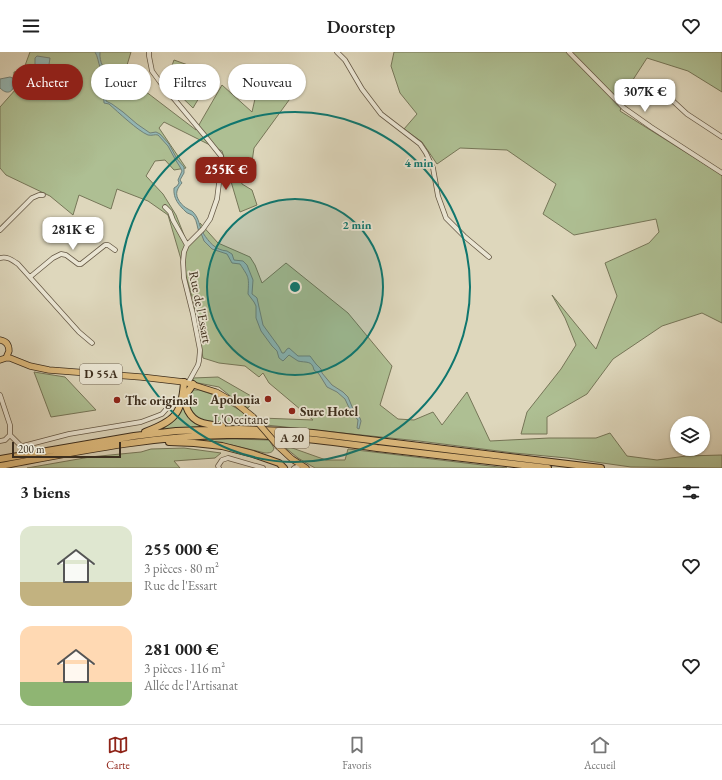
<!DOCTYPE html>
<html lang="fr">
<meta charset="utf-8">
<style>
body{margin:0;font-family:"EB Garamond",serif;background:#f2f2f2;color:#222;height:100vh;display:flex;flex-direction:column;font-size:15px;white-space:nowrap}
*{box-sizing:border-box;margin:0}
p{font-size:13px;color:#767676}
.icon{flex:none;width:22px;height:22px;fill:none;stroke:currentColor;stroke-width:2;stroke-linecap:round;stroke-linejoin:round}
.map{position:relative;height:416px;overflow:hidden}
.sheet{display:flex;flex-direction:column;background:#fff;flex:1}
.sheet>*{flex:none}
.hud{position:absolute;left:12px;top:12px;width:400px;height:36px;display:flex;gap:8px}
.fabs{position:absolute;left:670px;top:364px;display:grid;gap:8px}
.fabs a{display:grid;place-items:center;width:40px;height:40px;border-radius:50%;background:#fff;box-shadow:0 1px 3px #0004;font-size:20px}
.scale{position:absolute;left:12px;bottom:10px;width:109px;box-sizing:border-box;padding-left:4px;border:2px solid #3d2e1d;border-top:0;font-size:11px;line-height:14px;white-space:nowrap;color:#3d2e1d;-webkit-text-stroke:3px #eae5d3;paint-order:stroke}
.price{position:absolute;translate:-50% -34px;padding:0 9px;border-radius:8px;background:#fff;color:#222;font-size:13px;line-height:26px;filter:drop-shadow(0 1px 2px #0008)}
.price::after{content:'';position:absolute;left:50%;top:24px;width:12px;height:9px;margin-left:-6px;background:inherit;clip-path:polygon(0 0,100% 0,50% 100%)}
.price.on{background:#8f2418;color:#fff}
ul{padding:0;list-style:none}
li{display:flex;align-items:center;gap:12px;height:100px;padding:0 20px}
li span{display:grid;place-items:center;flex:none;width:112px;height:80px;border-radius:12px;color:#555}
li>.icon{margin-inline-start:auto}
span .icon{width:48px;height:48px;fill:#fffc;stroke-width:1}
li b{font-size:17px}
h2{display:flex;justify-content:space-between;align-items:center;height:48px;padding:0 20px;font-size:17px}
.chip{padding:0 14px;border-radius:18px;background:#fff;box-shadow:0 1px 3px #0004;font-size:14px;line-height:36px}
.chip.on{background:#8f2418;color:#fff}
header{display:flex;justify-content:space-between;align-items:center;height:52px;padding:0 20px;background:#fff;font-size:18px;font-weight:600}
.tabs{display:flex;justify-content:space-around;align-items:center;height:56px;border-top:1px solid #e0e0e0;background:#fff;font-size:11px;color:#767676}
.tabs a{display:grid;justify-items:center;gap:2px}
.tabs .on{color:#8f2418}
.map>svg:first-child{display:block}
.green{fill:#aebf93;stroke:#767658}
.water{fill:#94b8b6;stroke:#718179}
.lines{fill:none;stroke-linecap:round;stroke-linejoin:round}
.minor-casing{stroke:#655845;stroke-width:5.5}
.major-casing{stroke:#3d2e1d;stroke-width:7}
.highway-casing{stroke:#3d2e1d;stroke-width:8}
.minor{stroke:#eae5d3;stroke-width:4}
.major{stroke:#dfbc7e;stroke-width:5.5}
.highway{stroke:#dfbc7e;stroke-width:6}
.major-bridge-casing{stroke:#3d2e1d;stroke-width:7;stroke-linecap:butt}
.major-bridge{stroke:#dfbc7e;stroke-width:5.5}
.ring{fill:none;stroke:#0f766e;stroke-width:2}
.poi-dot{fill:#8f2418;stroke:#eae5d3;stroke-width:1.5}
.labels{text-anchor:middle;stroke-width:3.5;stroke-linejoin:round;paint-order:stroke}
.shield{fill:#eae5d3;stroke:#716554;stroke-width:1}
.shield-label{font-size:12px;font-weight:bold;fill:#3d2e1d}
.street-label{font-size:13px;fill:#3d2e1d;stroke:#eae5d3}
.poi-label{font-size:13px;font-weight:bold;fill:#3d2e1d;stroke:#eae5d3;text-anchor:start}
.centre{fill:#0f766e;stroke:#eae5d3;stroke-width:2}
.ring-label{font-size:12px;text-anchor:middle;font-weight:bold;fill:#0f766e;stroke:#eae5d3;stroke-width:3.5;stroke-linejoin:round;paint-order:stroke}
</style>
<header><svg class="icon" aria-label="menu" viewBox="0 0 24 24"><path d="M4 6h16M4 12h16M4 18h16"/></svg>Doorstep<svg class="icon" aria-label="heart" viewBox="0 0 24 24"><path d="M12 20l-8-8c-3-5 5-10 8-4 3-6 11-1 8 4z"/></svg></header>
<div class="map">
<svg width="722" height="416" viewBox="0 0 722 416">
<rect width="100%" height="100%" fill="#ded7bc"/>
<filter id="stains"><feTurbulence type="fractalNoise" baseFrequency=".005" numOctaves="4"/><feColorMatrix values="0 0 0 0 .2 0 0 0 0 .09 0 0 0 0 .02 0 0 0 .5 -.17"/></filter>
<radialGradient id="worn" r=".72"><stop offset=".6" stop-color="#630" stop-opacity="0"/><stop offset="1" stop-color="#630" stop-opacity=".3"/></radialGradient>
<!-- green -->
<path class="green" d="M30,0H131L124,23L196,78L222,33L252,60L257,38L292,44L254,96L252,110H234L242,132L252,138L257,153L240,160L222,99L164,70L159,76L186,116L174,118L165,108L155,109L146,124L163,142L176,163L186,188L193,190L198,185L200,171L218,191L250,205L255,213L262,231L286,211L348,261L392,314L380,353L398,367L414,368L433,360L442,373L467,340L490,389L549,386H596L610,381L627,404L657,408L686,404L722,403V416L631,415L567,406L514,401L419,389L266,373L261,368V366L313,368L269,331L263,321L259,325L245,314L219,311L203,306L193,248L168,163L148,149L117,137L111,157L79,143L73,163L50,144L6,123L0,116V55L16,37L17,25L14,24V20L23,19Z
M394,0H722V40L688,19L647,6L627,37L620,59L722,123V271L702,261L662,274L613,307L587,342L547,365V382H521L527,360L561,317L576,293L565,266L552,243L596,297L617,244L605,211L649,191L659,180L656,167L574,183L543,162L556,132L507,98L460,96L437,112L422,90L404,77L417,62L400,41L391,14Z
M174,8L213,22L193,56L166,30Z
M34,320L65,325L96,358L51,365Z
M218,325L251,344V350L252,351L248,356L234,347L219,335L193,330V326Z
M193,338H199L211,342L245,361L255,372L205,369C201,367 195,366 193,363C187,356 188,348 189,341Z
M183,349L186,360L206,374L156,378L170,371Z
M234,387L269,388L274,396C273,401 269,401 265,401L232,393L191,388Z
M281,392L326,408H345L348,397L507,416H315L298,406Z
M184,396L221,401L215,406L174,409L180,416H27L90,405L141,400L151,397Z"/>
<!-- water -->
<path class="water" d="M95,0H100C99,12 105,15 107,25C109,33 105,41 106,49L112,52L123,60L137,72L150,81L156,80L160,82L169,92L177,107L184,115V121L180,128L182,131C180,133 178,136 177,139C175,146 182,154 188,157C191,159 191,158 193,160C198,165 199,171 201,177L199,180C197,175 197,169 194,165C192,162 188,162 186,160C179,153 173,147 174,136L177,134L179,131L178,128L182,119L180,115L175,107L168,94L158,83C155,82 152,84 148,83C138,79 118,60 109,52L104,51C103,44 105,38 105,31C105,25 103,21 100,15C98,10 98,5 95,0Z
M37,4L50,6L48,19H43L35,17V6Z
M10,25L15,27C15,38 9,45 0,36V27Z
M203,179H204L203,181C209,190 215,198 227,199L232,202L234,208L243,209L247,213L253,228L252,242L256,245L257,246L263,273L279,295L282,301H284L287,297L289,296L298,304H310L316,312L321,317L322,321L332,333L343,340L348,345L353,357L360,366L361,369L359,377L357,376L358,368L351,360L345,347L337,340L327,335L319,322L314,318C312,308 306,311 298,309C295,307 292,305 289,303L283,309L279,306L277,299L272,294L261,279L256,266V254L254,250L248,242C249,224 249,226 240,212L232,211L227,202L212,197L204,189L201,181Z"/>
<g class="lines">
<!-- minor casing -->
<g class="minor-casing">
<path id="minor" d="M149,0V4L152,19L160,30L205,84L221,104V115L217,147L210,167L203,177L187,193L184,200L183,210L184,226L193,262L200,298L199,309L198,313L188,331
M337,0L345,8L362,37L381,62L420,92L426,101L433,116L438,144L446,166L464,184L489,205
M569,0L624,56L651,75L722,121
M674,50L687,62L722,85
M165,155L170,160L173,168L187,193
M0,178L32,146L39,143H43
M0,206C7,204 12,208 18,212L79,280L92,291
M30,225L53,206L61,202L66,203L78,212H81L105,193H108L115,198
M0,343L10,373V383L20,393L23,394L69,382L141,370L157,364L162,362L170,353
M0,389L5,388L10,383
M219,416L218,414L222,408L228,406L263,416
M294,416L301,413"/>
</g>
<!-- major casing -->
<g class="major-casing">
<path id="major" d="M0,288C6,289 9,293 9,299L6,306L0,308
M6,306H10L30,314L49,318L141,325L184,330L216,340L237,352L253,365
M279,395L292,407L306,416"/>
</g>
<!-- highway casing -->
<g class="highway-casing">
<path id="highway" d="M193,332C191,336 188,339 186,343C183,354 190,366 200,370C207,373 215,373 222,374
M145,380C174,369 182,363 184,330
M169,390L194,391L222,394L253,402L279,411L284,416
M0,407L134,384L176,379L239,377L286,379L313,381L601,416
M0,414C75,400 150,384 227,383C277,382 327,389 377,396C434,403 491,409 548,416"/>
</g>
<!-- minor -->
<use href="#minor" class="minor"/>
<!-- major -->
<use href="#major" class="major"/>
<!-- highway -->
<use href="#highway" class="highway"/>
<!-- major-bridge casing -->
<g class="major-bridge-casing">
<path id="major-bridge" d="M253,365L279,395"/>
</g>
<!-- major-bridge -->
<use href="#major-bridge" class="major-bridge"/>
</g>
<!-- distance rings -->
<circle cx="295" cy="235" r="88" fill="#0f766e" fill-opacity=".12"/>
<g class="ring">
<circle cx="295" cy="235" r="88"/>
<circle cx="295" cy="235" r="175"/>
</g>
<!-- markers -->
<g class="poi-dot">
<circle cx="268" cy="347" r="4"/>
<circle cx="117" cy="348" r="4"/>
<circle cx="292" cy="359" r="4"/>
</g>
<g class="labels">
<!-- shield labels -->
<g class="shield">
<rect x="80" y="312" width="42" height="20" rx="3"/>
<rect x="275" y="376" width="34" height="20" rx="3"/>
</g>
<g class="shield-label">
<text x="101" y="326">D 55A</text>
<text x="292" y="390">A 20</text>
</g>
<!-- street labels -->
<g class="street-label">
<text transform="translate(201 255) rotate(79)" y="5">Rue de l'Essart</text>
<text x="241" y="372">L'Occitane</text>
</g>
<!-- poi labels -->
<g class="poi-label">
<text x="260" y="352" text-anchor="end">Apolonia</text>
<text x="125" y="353">The originals</text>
<text x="300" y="364">Sure Hotel</text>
</g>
</g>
<circle cx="295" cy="235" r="6" class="centre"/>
<g class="ring-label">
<text x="419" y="115">4 min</text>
<text x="357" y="177">2 min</text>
</g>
<rect width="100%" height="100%" filter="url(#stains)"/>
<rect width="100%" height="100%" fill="url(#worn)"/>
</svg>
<div class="fabs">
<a><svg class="icon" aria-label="layers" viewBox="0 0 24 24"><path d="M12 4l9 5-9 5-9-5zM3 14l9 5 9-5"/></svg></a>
</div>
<div class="scale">200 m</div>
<b class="price" style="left:645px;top:61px">307K €</b>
<b class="price on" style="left:226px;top:139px">255K €</b>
<b class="price" style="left:73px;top:199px">281K €</b>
<div class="hud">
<a class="chip on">Acheter</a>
<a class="chip">Louer</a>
<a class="chip">Filtres</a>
<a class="chip">Nouveau</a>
</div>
</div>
<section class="sheet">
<h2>3 biens<svg class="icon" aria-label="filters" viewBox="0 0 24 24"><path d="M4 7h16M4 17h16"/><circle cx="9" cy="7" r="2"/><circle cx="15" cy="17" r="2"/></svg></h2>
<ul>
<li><span style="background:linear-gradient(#dfe7d0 70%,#c2b280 0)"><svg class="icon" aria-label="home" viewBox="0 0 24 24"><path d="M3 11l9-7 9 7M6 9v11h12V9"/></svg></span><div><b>255 000 €</b><p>3 pièces · 80 m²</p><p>Rue de l'Essart</p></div><svg class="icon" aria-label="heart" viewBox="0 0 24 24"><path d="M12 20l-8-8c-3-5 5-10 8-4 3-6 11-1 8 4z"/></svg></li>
<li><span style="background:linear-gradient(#ffd9b3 70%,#8fb573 0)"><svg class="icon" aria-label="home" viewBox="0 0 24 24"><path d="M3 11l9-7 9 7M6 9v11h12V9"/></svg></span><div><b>281 000 €</b><p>3 pièces · 116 m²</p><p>Allée de l'Artisanat</p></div><svg class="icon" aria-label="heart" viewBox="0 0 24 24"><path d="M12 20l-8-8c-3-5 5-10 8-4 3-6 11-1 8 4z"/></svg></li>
</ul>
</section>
<nav class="tabs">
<a class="on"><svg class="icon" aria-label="map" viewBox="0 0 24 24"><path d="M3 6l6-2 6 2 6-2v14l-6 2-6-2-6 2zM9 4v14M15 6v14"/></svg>Carte</a>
<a><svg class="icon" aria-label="saved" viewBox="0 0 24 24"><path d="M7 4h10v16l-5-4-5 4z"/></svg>Favoris</a>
<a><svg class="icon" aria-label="home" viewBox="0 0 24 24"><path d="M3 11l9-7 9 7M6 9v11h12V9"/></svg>Accueil</a>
</nav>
